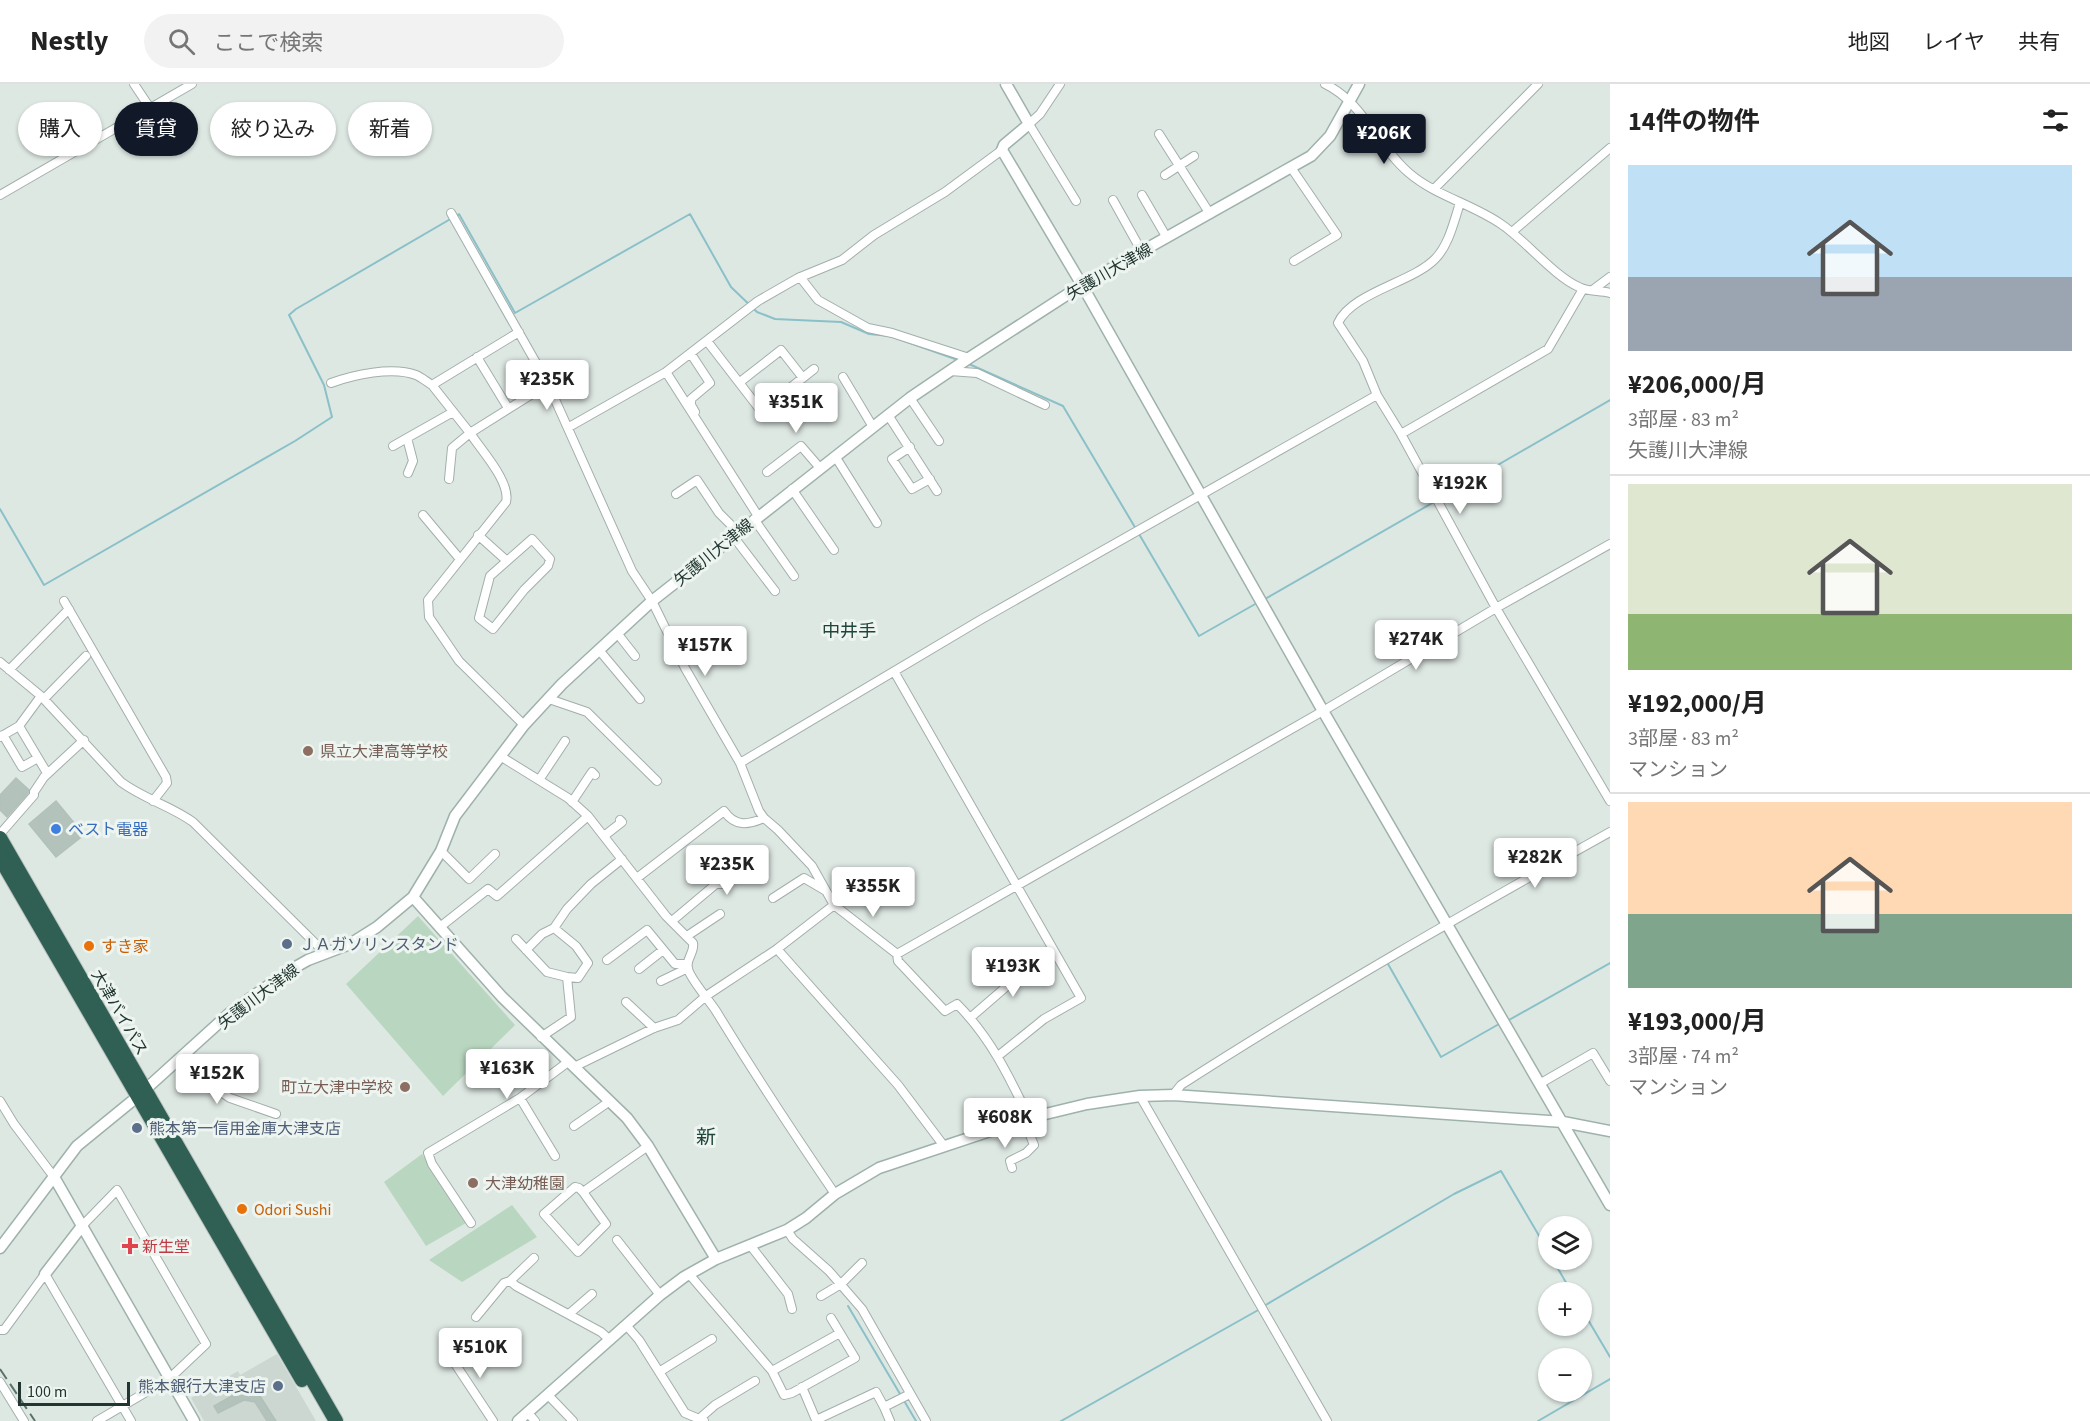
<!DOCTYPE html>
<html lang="ja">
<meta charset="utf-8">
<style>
body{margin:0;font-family:"Source Sans 3","Noto Sans JP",sans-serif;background:#f2f2f2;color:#222;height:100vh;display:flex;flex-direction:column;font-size:22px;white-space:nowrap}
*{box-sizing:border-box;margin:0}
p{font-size:20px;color:#767676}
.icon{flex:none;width:33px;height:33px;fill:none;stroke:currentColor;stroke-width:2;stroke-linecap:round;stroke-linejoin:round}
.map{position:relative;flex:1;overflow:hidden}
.drawer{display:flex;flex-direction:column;background:#fff;width:480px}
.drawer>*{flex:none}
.top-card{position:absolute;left:18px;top:18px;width:570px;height:54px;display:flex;gap:12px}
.tools{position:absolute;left:1538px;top:1132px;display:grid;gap:12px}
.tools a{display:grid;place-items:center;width:54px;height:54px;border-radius:50%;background:#fff;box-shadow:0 2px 4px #0004;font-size:30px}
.scale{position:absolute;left:18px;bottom:15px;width:112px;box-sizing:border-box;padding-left:6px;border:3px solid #213630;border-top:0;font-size:16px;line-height:21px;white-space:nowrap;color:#213630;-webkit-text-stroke:4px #eef5f1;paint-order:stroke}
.price{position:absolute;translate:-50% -51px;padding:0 14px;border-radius:6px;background:#fff;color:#222;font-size:20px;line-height:39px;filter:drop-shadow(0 2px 3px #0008)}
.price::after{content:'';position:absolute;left:50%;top:36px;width:18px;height:14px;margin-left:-9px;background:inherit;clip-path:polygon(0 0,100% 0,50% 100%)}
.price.on{background:#111827;color:#fff}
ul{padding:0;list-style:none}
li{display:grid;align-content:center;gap:12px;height:318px;padding:0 18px}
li+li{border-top:2px solid #e0e0e0}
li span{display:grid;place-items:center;height:186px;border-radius:0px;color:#555}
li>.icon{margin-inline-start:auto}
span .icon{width:108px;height:108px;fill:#fffc;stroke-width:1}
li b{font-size:26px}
h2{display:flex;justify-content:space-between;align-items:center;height:72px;padding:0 18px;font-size:26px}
.tag{padding:0 21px;border-radius:27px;background:#fff;box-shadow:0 2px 4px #0004;font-size:21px;line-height:54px}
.tag.on{background:#111827;color:#fff}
header{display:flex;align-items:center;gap:36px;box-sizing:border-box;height:84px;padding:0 30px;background:#fff;border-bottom:2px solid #e0e0e0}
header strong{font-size:28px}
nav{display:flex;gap:33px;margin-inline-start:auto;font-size:21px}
.search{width:420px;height:54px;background:#f2f2f2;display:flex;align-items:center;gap:15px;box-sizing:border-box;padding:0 21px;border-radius:33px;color:#767676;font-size:22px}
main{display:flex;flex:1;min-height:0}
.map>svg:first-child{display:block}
.built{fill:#ccd7d2}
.green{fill:#b9d7c0}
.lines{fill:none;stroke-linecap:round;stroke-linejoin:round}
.stream{stroke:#8ac0c8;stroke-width:2}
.building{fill:#b4c2bc;stroke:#b1c1ba;stroke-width:1.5}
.street-casing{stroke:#a2afaa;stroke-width:10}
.secondary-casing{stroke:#9eb2ab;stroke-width:13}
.highway-casing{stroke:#bcc3c1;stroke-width:16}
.street{stroke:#fff;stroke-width:8}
.secondary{stroke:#fff;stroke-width:10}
.highway{stroke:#305f54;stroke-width:14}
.rail{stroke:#5b726b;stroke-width:2;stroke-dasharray:12 6;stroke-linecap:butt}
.education-dot{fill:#8d6e63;stroke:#eef5f1;stroke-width:2}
.shop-dot{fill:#3f7fe0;stroke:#eef5f1;stroke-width:2}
.service-dot{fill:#5c6f8a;stroke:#eef5f1;stroke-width:2}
.food-dot{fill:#e8710a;stroke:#eef5f1;stroke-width:2}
.health-dot{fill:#e0444e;stroke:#eef5f1;stroke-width:2}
.labels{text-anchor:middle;stroke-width:6;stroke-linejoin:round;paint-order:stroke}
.street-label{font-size:16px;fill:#213630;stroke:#eef5f1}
.education-label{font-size:16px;fill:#785e54;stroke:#eef5f1;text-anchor:start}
.shop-label{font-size:16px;fill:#366cbe;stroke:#eef5f1;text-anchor:start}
.service-label{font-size:16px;fill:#4e5e75;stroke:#eef5f1;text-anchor:start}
.food-label{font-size:16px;fill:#c56008;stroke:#eef5f1;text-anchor:start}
.health-label{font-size:16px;fill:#be3a42;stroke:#eef5f1;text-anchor:start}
.neighbourhood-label{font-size:18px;fill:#1f453b;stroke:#eef5f1}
.quarter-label{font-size:20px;fill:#1f453b;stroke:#eef5f1}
</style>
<header>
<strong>Nestly</strong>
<div class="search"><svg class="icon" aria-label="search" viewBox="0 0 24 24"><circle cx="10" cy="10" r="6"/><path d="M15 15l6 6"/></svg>ここで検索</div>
<nav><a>地図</a><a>レイヤ</a><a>共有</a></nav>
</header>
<main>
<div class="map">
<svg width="1610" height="1337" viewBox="0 0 1610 1337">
<rect width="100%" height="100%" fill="#dee8e3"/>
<!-- built -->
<path class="built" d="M277,1270L316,1337H204L191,1314L238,1287L240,1291Z"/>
<!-- green -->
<path class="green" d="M418,832L515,941L443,1012L346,900Z
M422,1070L466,1139L426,1162L384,1098Z
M512,1121L537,1153L462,1198L429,1176Z"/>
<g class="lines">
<!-- stream -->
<path class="stream" d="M969,280L1063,322L1136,445
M1439,415L1610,316
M0,425L44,501L295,357L332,333L324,301L289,231L296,225L459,130L515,229L690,130L731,203L757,228L775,235L841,238L869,250L890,252L958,276
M1139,450L1199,552L1257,519
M1265,515L1434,418
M1388,880L1441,973L1499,940
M1509,936L1610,879
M1553,1176L1572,1209
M848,1222L916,1337
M1264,1222L1454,1110L1501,1087L1548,1167
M1581,1224L1610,1273
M1061,1337L1260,1225
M1538,1337L1610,1295"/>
</g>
<!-- building -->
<path class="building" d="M16,694L29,706L28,709L7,733L0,726V711Z
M56,717L84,751L56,773L29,740Z
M237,1309L260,1312L276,1337H267L255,1318L244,1316L218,1329L214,1322Z"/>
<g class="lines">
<!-- street casing -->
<g class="street-casing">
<path id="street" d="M134,0L150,24
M1060,0L1040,30L1029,40L1076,117
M1325,0C1363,18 1378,63 1409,89C1436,112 1472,120 1501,140C1525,156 1555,193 1579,203C1588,208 1600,206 1610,209
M1159,50L1210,130
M1292,85L1337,151L1294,177
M1165,91L1194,72
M1434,105L1538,0
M0,111L192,0
M1142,111L1167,154
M1113,116L1142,168
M1460,119C1454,137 1449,161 1435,175C1413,198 1351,209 1338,239L1363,277L1377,311L1401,350L1496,524L1610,717
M451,129L548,300L632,487L652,517L685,584L740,679L759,727L764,734L778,746L812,782L834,821L897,870L898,877L945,927L957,920C990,953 1009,992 1029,1034
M1512,148L1610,64
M800,193L818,216L868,244L892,249L969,274
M1594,205L1610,193
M707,257L761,327L814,285
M691,270L710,299L691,315V321L695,328
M477,273L508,324
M950,287L977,289L1045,321
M666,288L758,432
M843,293L873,343
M740,298L781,266L803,294
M331,299C353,291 392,282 416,291C421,293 427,298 432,301
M910,314L939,357
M888,331L937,407
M569,343L666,288L758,217L798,194L842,176L874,151L945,108L1002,66
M1401,350L1548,265L1583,205
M393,362L407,354
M910,363L892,375L912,405L930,395
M835,372L877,439
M767,388L801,362L820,384
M408,389L413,377L407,354L453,328
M449,395L452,364L470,349L432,301L519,248
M792,405L834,466
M676,410L697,396L719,429L738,448
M423,431L459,474
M754,435L794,492
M478,451L507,477L532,455L550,475L548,482L524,506L493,545L479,534L490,492L507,477
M733,452L775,507
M64,517L166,693L167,699L153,717
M617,549L635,572
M599,566L640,615
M0,578L41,612L121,698C144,715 171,722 193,738L325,869
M9,586L69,525
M895,589L1081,914L1044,935L998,972
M41,612L19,642L47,689
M44,615L86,572
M549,615L587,628L657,697
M524,641L459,577L429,533L428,516L506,418C511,398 481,366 470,349L548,300
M3,651L22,683L38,674
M0,653L19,642
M500,672L568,714L588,732L666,832L693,859C695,869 685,875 688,885C691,896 709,916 716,927C754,989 794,1050 835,1110
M740,679L982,535L1377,311
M539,696L565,657
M572,718L592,688L595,691
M0,750L34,711V708L44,693L84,656
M604,752L622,738L620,736
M441,767L469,795L495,770
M637,794L724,727C735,743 748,741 764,734
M773,814L804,794L826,807
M672,837L716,800H726L742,786L736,778
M440,843L488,805L497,812L588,732
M687,852L720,830
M516,855L547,888L567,893
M777,865L898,1001L944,1062
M526,866L542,850L554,844L567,825L591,800L622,775
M897,870L1323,627L1496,524L1610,460
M607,876L647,846L675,880H687
M639,885L663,866
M661,897L688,884
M626,918L654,944
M970,934L1007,902L994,886
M541,953L571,933L567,893L578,894L588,879L576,862L554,844
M185,971L215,1004L230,1014L276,1030
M574,983L654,944L678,936L706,912L777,865L834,821
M1541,999L1593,969L1610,997
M1173,1011L1181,1001C1321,911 1465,829 1610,748
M1140,1012L1327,1337
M0,1017L14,1040L54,1093
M574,1042L610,1017
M555,1072L520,1014L568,978
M1012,1084L1010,1077L1026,1069L1034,1061L1028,1046L1018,1037
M583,1108L606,1140L578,1168L544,1130L575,1103L579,1104L583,1108L648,1062
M471,1139L432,1080L428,1069L520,1014
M82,1142L117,1106L206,1260L170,1294L97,1337
M787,1146L793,1155L829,1187L862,1225L926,1337
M617,1156L660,1211
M750,1161L788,1210L792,1225
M689,1190L772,1287L784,1311L792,1309L855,1274L831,1234
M510,1197L516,1202L601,1248L610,1256
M821,1212L841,1200L862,1179
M569,1230L592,1210
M476,1233L504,1199L510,1197L534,1174
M626,1241L639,1256L685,1329L704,1337
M0,1246H4L45,1190L131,1337
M446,1266L493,1337
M772,1287L840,1249
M659,1288L712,1255
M0,1298L24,1337
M802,1303L816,1336L876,1308L884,1323L910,1310
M549,1312L573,1337
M884,1323L890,1337
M528,1329L535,1337
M699,1335L715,1321L755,1297"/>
</g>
<!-- secondary casing -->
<g class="secondary-casing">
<path id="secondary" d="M1006,0L1029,40L1004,61L1002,66L1082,201L1323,627L1610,1121
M413,813L502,913L627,1034L648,1062L716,1175
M54,1093L194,1337
M0,1164L77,1062L137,1013L232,927L292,885L308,876L350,860L377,843L413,813L441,767L455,732L524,641L562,600L652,517L910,314L969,274L1082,201L1311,72L1330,52L1359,0
M45,1190L82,1142
M518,1337L660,1211L684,1193L716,1175L787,1146L806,1134L835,1110L879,1084L1029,1034L1087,1020L1140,1012L1173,1011L1563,1038L1610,1047"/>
</g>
<!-- highway casing -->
<g class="highway-casing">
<path id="highway" d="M0,754L336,1337
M0,774L302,1296"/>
</g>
<!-- street -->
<use href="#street" class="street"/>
<!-- secondary -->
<use href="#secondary" class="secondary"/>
<!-- highway -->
<use href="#highway" class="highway"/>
<!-- rail -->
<path class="rail" d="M0,1285L35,1337"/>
</g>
<!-- markers -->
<g class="education-dot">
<circle cx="308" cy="667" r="6"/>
<circle cx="405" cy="1003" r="6"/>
<circle cx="473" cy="1099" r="6"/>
</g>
<circle class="shop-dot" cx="56" cy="745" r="6"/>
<g class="service-dot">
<circle cx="287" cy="860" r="6"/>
<circle cx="137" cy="1044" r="6"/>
<circle cx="278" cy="1302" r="6"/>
</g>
<g class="food-dot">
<circle cx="89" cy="862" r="6"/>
<circle cx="242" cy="1125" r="6"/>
</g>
<path class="health-dot" d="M127 1153h6v6h6v6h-6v6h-6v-6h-6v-6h6z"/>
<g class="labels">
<!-- street labels -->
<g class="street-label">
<text transform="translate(1109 187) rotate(-30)" y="6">矢護川大津線</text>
<text transform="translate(713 468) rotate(-39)" y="6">矢護川大津線</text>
<text transform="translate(258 912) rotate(-37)" y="6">矢護川大津線</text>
<text transform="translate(120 928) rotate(60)" y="6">大津バイパス</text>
</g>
<!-- education labels -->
<g class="education-label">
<text x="320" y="673">県立大津高等学校</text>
<text x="393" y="1009" text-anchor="end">町立大津中学校</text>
<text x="485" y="1105">大津幼稚園</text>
</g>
<!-- shop labels -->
<g class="shop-label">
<text x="68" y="751">ベスト電器</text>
</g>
<!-- service labels -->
<g class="service-label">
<text x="299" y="866">ＪＡガソリンスタンド</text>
<text x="149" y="1050">熊本第一信用金庫大津支店</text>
<text x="266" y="1308" text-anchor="end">熊本銀行大津支店</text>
</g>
<!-- food labels -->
<g class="food-label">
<text x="101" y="868">すき家</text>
<text x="254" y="1131">Odori Sushi</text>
</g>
<!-- health labels -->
<g class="health-label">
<text x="142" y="1168">新生堂</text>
</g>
<!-- neighbourhood labels -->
<g class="neighbourhood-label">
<text x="849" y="553">中井手</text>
</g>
<!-- quarter labels -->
<g class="quarter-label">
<text x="706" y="1060">新</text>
</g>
</g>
</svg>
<div class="tools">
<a><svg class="icon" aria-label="layers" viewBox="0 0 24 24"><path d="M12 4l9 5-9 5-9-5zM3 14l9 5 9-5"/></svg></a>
<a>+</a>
<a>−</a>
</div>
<div class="scale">100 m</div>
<b class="price on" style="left:1384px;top:81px">¥206K</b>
<b class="price" style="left:547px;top:327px">¥235K</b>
<b class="price" style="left:796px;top:350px">¥351K</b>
<b class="price" style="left:1460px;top:431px">¥192K</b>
<b class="price" style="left:1416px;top:587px">¥274K</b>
<b class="price" style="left:705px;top:593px">¥157K</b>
<b class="price" style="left:1535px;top:805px">¥282K</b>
<b class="price" style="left:727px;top:812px">¥235K</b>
<b class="price" style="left:873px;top:834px">¥355K</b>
<b class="price" style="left:1013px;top:914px">¥193K</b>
<b class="price" style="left:507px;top:1016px">¥163K</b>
<b class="price" style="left:217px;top:1021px">¥152K</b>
<b class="price" style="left:1005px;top:1065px">¥608K</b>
<b class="price" style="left:480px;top:1295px">¥510K</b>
<div class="top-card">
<a class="tag">購入</a>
<a class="tag on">賃貸</a>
<a class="tag">絞り込み</a>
<a class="tag">新着</a>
</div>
</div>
<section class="drawer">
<h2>14件の物件<svg class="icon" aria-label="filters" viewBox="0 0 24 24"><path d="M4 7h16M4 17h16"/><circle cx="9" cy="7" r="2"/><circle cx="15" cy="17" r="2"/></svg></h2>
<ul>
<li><span style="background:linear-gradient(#bfe0f5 60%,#9aa5b1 0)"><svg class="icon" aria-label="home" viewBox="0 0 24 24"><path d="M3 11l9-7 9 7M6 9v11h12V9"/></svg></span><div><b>¥206,000/月</b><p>3部屋 · 83 m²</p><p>矢護川大津線</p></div></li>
<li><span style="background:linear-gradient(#dfe7d0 70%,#8fb573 0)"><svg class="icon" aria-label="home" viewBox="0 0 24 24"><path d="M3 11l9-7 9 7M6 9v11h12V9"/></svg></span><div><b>¥192,000/月</b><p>3部屋 · 83 m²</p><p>マンション</p></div></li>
<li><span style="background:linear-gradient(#ffd9b3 60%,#7fa58c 0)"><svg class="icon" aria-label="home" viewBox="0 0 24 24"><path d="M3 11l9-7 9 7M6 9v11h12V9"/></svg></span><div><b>¥193,000/月</b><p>3部屋 · 74 m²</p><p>マンション</p></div></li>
</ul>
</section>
</main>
